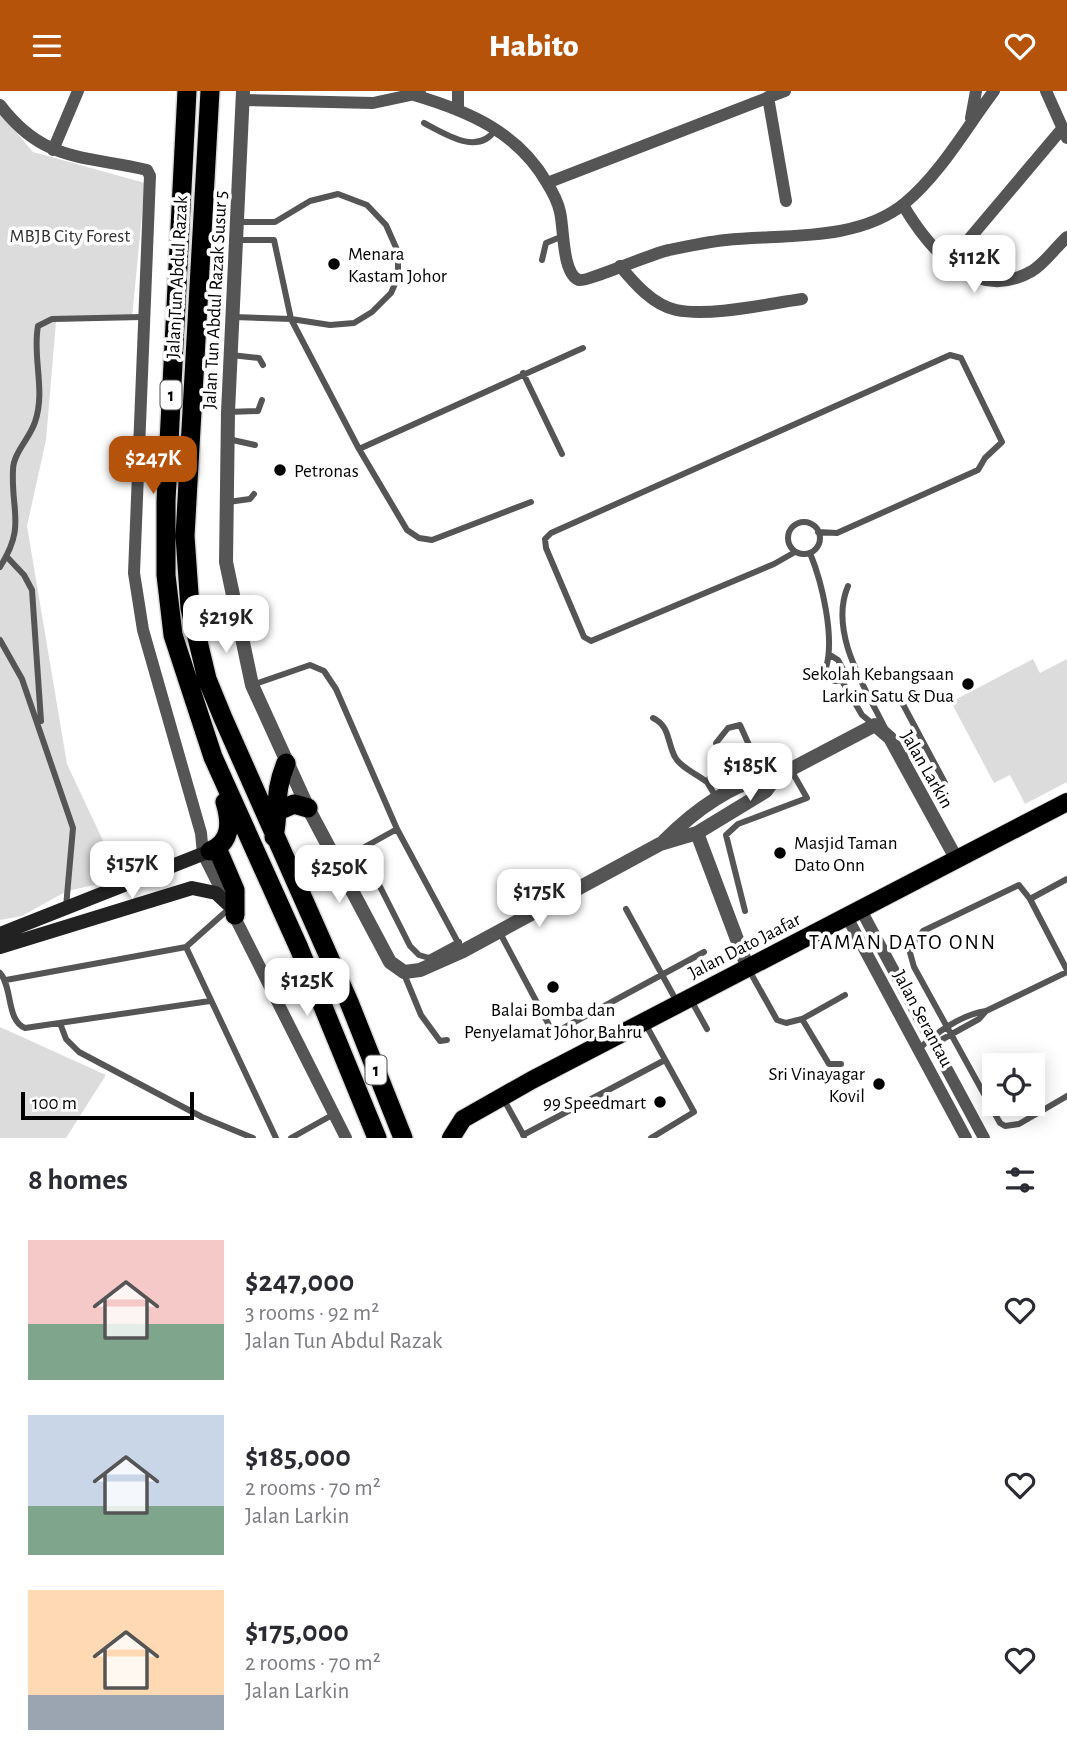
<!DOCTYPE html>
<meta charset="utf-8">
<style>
body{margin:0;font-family:"Alegreya Sans",sans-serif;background:#f7f7f7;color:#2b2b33;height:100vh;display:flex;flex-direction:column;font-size:26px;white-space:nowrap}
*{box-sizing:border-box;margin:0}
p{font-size:23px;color:#7c7c81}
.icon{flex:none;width:38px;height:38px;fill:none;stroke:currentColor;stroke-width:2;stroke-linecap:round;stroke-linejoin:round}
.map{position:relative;height:1047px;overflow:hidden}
.sheet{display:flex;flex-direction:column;background:#fff;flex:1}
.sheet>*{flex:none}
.tools{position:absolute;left:982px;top:962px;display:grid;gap:14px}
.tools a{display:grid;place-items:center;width:63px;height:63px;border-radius:0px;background:#fff;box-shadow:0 4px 18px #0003;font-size:35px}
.scale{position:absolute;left:21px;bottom:18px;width:173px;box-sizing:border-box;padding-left:7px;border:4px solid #000;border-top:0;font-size:19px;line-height:24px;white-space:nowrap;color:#000;-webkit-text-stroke:5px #fff;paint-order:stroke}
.price{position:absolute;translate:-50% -60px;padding:0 16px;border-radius:14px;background:#fff;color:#222;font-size:23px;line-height:46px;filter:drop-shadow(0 2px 4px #0008)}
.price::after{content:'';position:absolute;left:50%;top:42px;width:21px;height:16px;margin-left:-10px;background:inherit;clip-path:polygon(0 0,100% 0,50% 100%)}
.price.on{background:#b45309;color:#fff}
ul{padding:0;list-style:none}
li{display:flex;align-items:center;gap:21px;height:175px;padding:0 28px}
li span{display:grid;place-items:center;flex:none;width:196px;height:140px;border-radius:0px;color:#555}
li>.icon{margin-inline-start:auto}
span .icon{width:84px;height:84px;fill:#fffc;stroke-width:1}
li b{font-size:30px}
h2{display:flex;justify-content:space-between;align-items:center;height:84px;padding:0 28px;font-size:30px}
header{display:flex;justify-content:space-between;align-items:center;height:91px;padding:0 28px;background:#b45309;color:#fff;font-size:32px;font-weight:800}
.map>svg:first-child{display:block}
.green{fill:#dcdcdc}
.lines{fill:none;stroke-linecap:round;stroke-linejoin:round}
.primary-casing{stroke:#dbdbdb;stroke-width:20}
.trunk-casing{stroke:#dbdbdb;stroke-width:22}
.service{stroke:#555;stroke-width:6}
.minor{stroke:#555;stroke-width:12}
.tertiary{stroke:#555;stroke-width:14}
.secondary{stroke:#222;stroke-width:14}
.primary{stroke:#000;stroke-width:18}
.trunk{stroke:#000;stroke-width:19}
.poi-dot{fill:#000;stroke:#fff;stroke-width:2.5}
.labels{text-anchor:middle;stroke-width:7;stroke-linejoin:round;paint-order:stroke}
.shield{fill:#fff;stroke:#4c4c4c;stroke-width:2}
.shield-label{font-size:18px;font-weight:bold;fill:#000}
.park-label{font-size:19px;fill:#333;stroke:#fff}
.poi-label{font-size:19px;fill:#000;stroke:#fff;text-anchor:start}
.street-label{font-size:19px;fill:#000;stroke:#fff}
.neighbourhood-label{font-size:21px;letter-spacing:2px;fill:#000;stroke:#fff}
</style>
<header><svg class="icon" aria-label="menu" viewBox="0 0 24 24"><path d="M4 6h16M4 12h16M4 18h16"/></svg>Habito<svg class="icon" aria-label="heart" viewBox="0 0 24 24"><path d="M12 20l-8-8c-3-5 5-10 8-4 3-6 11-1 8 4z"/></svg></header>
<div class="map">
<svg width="1067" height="1047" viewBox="0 0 1067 1047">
<rect width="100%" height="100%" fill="#fff"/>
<!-- green -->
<path class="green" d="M0,22L33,61L145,92L132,227L56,231L46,349L27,435L67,673L121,788L67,800L22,825L0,829Z
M1033,568L1040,582L1067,568V691L1025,713L1010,684L994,692L951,611Z
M0,936L106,984L66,1047H0Z"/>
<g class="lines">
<!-- primary casing -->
<g class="primary-casing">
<path id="primary" d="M451,1047L463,1028L532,989L1067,711"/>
</g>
<!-- trunk casing -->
<g class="trunk-casing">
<path id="trunk" d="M187,0L166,410V484L173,544L213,666L299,857L377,1047
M210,0L185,445L190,517L207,588L223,627L349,911L403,1047
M278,720L294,713L308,717
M274,746C280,716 273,703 286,672
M217,757L235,799V824
M210,760C232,751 231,731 225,711"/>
</g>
<!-- service -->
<path class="service" d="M424,32C445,43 478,65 495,39
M236,149H274L291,228L330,234L354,232L372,221L391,202L398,186V161L386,134L367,114L338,103L310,110L275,131H237
M542,169L546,152L563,145
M233,226L291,228L359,358L407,439L419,447L432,449L531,411
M231,264L259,267L263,274
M523,282L562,363
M228,321L258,320L262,309
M228,348L255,354
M359,358L583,257
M228,411L250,408L254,403
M788 447a16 16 0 1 1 32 0a16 16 0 1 1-32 0Z
M795,461L774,473L591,550L584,546L546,457L545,448L551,442L950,264L961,267L1002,351L985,367L978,379L837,442L818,441
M810,462C822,491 835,546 826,577L834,590H842L845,582L838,569L830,564
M7,466L24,484L32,499L41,630
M0,476C26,435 11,422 13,379C13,362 30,347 35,331C46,299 32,266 38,235L52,228L142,226
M848,495C828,542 866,598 886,639
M0,549L22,588L73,737L66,816
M842,590L862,624L873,633
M252,594L310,574L324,580L336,598L397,738L462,859
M898,604L945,692
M653,627C670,635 667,651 675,666C680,676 698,684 707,691
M902,667L924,653
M716,706L707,691L722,669L716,652L728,637L740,634L754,665L739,676L722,669
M361,758L410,855L419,864L429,867L459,851
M335,766L361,758L397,738
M1030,808L1067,788
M626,818L677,911
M745,820L726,744L738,733L807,707L791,679
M500,842L550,936L558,940L704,861
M186,856L276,1047
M749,879L777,929L786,932L802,928L829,973H841
M1067,879L1030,808L1019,794L923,840L909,858L914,876L1000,1032L1005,1035L1019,1033L1067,1005
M0,882C13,897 6,929 25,937L210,910
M404,883L421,924L440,950L447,949
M6,889L186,856L231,816
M691,909L707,938
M802,928L845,904
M60,932L66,948L79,961L202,1026L253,1047
M646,934L694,1021L651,1047
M932,954L979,928L986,920
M919,958C935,942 963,923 986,920L1067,881
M504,1009L524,1045
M523,1044L665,969
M291,1047L334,1023"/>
<!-- minor -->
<path class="minor" d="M1046,0L1067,47
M414,4C468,20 518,41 547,92C552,100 558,111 560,121C564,137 562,183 579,189C586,191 653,162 669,159C688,155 707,151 726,149C784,143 858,151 905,112C941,82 966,37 994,0
M768,6L786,110
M243,9L373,12L420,2
M0,14C44,72 84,64 147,79L150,85L134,482L143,539L201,742L203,763L346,1047
M458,18V0
M971,27L976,0
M53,59L78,0
M547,92L785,0
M903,114C929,158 975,213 1032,180C1045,172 1056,156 1067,146
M948,173L1061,39
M620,175C634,192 653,214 676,219C711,226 766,213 802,208
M861,819L984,1047
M847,826L966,1047"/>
<!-- tertiary -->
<path class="tertiary" d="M243,0L228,321L226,471L252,594L308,717L390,871L404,881L420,879L463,860L660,753L697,742L766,700L776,686L875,634L890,647L957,769
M697,742L747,875
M664,750C692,722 735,688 776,686"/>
<!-- secondary -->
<path class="secondary" d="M0,843L210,760
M0,856L192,797L216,802L231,816"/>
<!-- primary -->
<use href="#primary" class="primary"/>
<!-- trunk -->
<use href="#trunk" class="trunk"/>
</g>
<!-- markers -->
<g class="poi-dot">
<circle cx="334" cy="173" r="7"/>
<circle cx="280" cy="379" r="7"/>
<circle cx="968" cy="593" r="7"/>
<circle cx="780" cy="762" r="7"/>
<circle cx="553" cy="896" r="7"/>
<circle cx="879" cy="993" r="7"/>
<circle cx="660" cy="1011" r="7"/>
</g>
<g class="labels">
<!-- shield labels -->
<g class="shield">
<rect x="160.5" y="289.5" width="21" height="29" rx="5"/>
<rect x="365.5" y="964.5" width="21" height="29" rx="5"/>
</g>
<g class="shield-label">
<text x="171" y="310">1</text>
<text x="376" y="985">1</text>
</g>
<!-- park labels -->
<g class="park-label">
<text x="70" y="151">MBJB City Forest</text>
</g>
<!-- poi labels -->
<g class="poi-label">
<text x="348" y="169">Menara<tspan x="348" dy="22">Kastam Johor</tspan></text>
<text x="294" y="386">Petronas</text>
<text x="954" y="589" text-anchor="end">Sekolah Kebangsaan<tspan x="954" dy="22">Larkin Satu &amp; Dua</tspan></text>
<text x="794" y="758">Masjid Taman<tspan x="794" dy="22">Dato Onn</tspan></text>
<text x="553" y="925" text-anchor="middle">Balai Bomba dan<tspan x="553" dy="22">Penyelamat Johor Bahru</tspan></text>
<text x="865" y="989" text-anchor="end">Sri Vinayagar<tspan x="865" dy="22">Kovil</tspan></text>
<text x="646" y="1018" text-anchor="end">99 Speedmart</text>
</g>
<!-- street labels -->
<g class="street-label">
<text transform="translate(176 186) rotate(-87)" y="7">Jalan Tun Abdul Razak</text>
<text transform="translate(214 209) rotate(-87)" y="7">Jalan Tun Abdul Razak Susur 5</text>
<text transform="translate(928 678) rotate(60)" y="7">Jalan Larkin</text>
<text transform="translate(744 854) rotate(-27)" y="7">Jalan Dato Jaafar</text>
<text transform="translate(924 927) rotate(62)" y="7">Jalan Serantau</text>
</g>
<!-- neighbourhood labels -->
<g class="neighbourhood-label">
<text x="903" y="858">TAMAN DATO ONN</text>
</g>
</g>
</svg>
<div class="tools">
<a><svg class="icon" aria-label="locate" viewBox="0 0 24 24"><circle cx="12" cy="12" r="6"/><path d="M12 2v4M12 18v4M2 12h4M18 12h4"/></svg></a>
</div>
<div class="scale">100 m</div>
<b class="price" style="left:974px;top:204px">$112K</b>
<b class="price on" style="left:153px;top:405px">$247K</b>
<b class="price" style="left:226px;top:564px">$219K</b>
<b class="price" style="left:750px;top:712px">$185K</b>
<b class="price" style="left:132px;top:810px">$157K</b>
<b class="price" style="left:339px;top:814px">$250K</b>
<b class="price" style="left:539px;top:838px">$175K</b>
<b class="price" style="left:307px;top:927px">$125K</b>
</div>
<section class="sheet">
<h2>8 homes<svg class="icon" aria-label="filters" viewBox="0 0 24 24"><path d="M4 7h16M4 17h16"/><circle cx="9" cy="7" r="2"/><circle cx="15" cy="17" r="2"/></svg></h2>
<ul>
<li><span style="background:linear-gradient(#f6c9c9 60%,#7fa58c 0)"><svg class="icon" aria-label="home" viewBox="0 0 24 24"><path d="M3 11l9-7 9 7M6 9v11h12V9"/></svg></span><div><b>$247,000</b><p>3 rooms · 92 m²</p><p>Jalan Tun Abdul Razak</p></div><svg class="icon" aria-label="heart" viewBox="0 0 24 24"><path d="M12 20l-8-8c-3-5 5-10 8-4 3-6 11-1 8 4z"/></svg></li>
<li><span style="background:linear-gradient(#c9d6e8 65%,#7fa58c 0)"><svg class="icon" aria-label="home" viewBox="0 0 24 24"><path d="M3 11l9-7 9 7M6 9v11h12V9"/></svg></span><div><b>$185,000</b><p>2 rooms · 70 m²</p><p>Jalan Larkin</p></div><svg class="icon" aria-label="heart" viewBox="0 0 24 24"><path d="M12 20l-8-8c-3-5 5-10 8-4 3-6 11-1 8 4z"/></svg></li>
<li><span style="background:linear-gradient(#ffd9b3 75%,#9aa5b1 0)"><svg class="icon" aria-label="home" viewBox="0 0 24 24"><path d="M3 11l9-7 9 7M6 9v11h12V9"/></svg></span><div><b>$175,000</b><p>2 rooms · 70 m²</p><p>Jalan Larkin</p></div><svg class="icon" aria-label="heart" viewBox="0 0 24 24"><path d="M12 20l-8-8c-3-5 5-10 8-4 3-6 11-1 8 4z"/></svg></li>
</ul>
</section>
